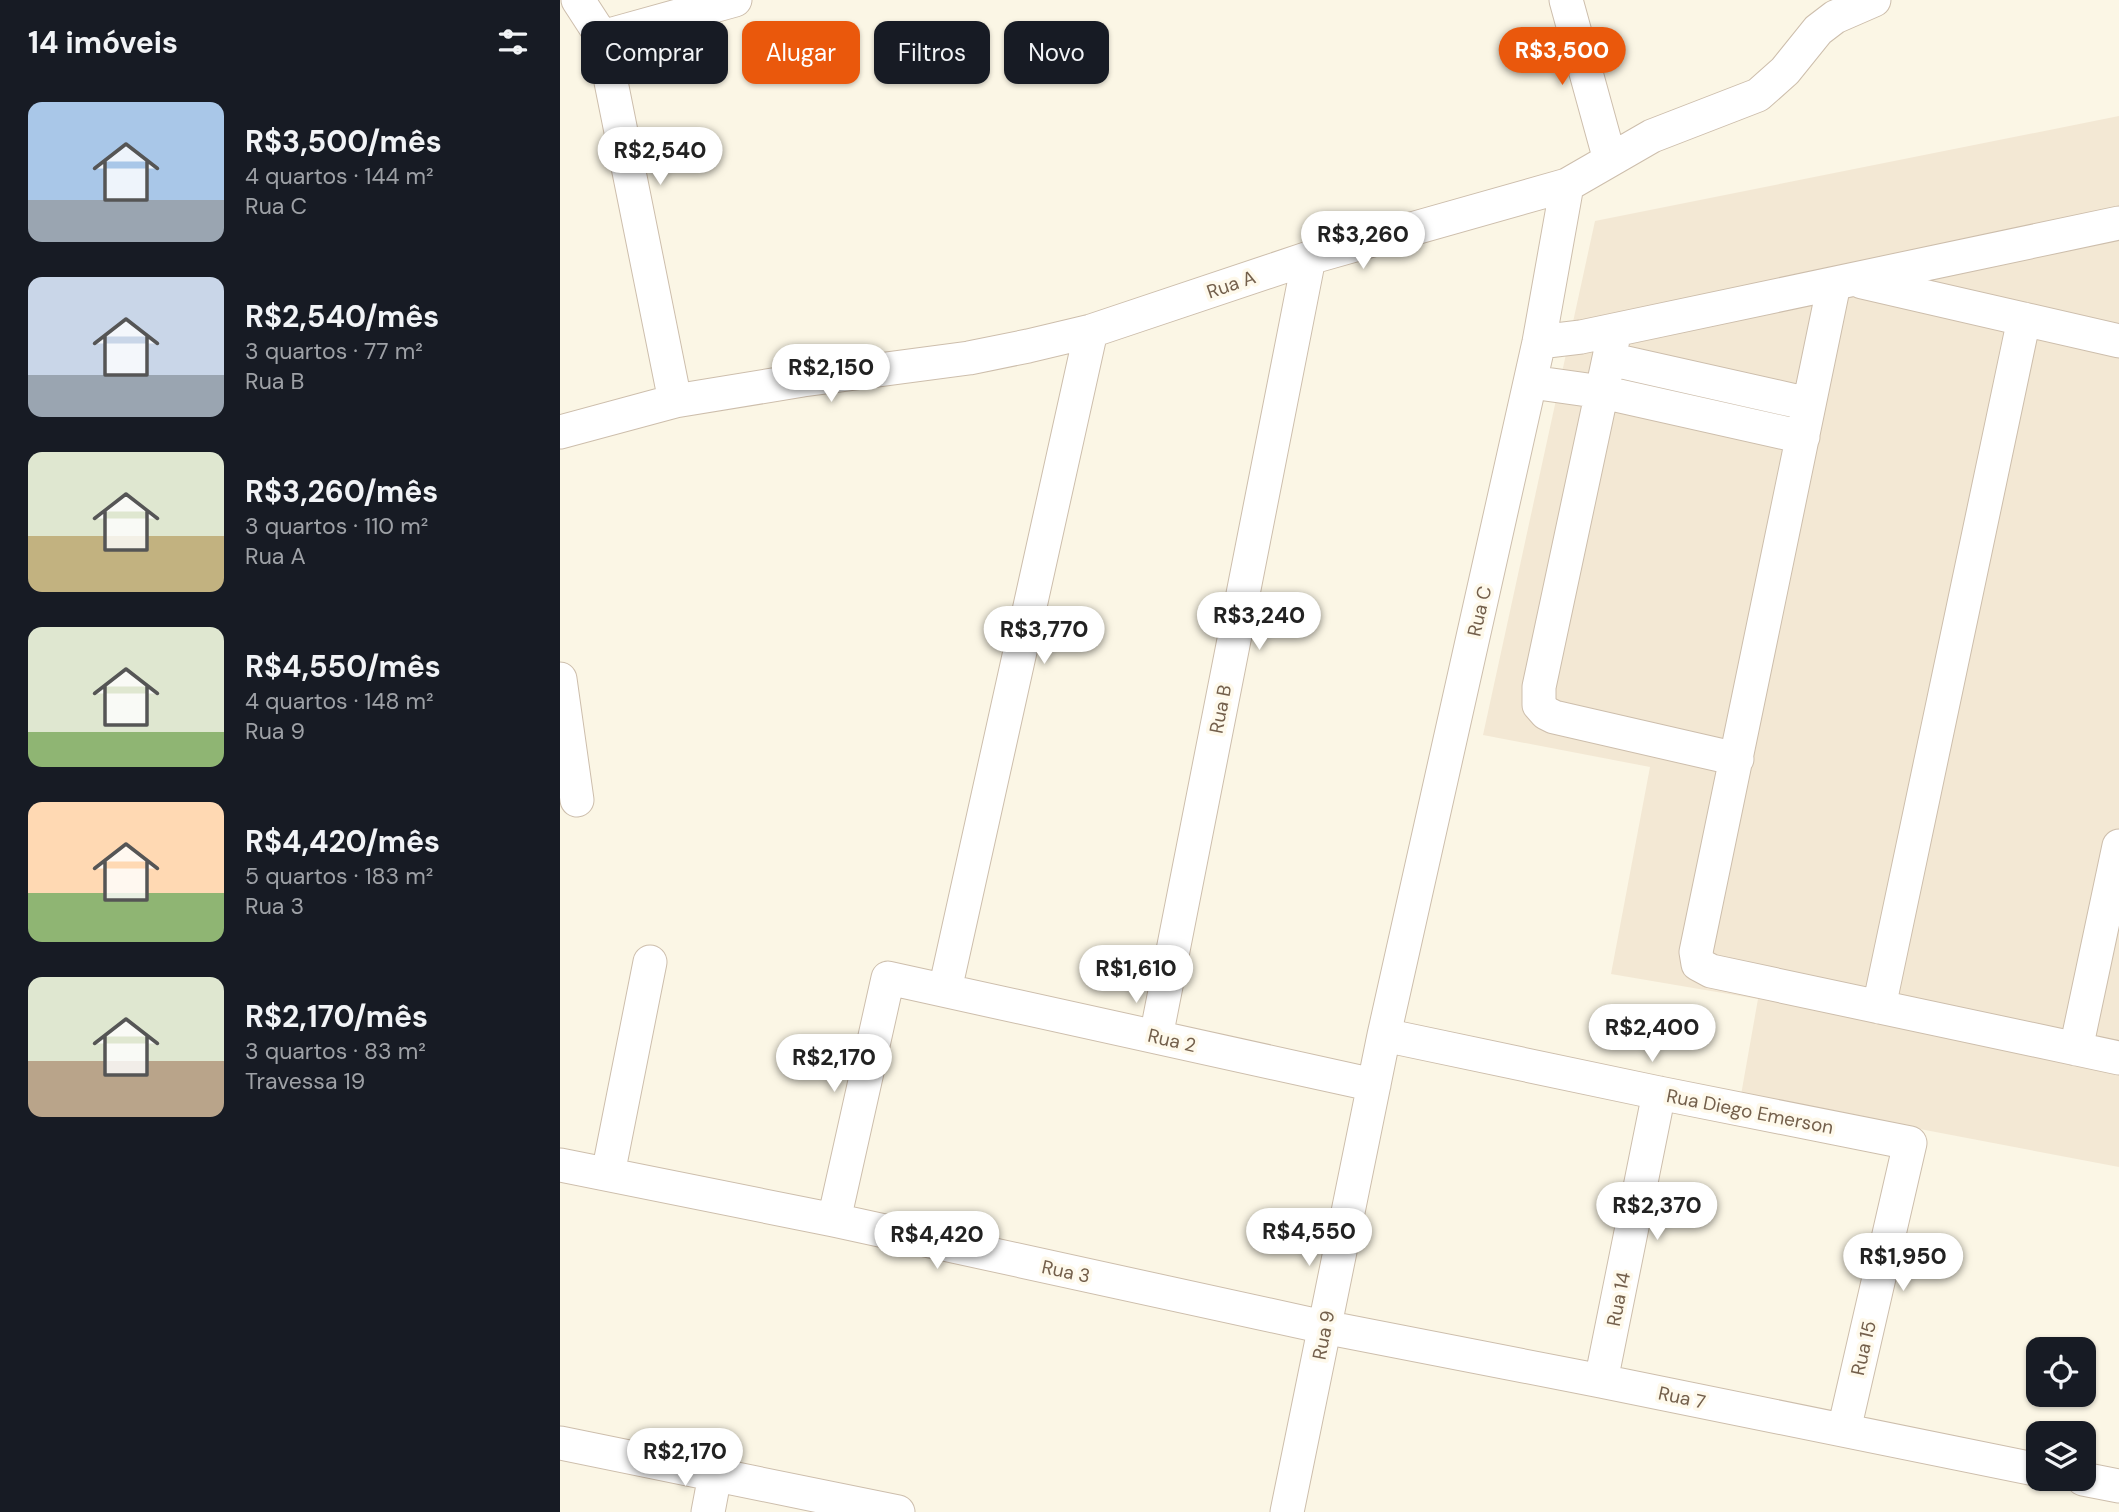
<!DOCTYPE html>
<html lang="pt">
<meta charset="utf-8">
<style>
body{margin:0;font-family:"DM Sans",sans-serif;background:#242831;color:#f1f3f6;height:100vh;display:flex;flex-direction:column;font-size:26px;white-space:nowrap}
*{box-sizing:border-box;margin:0}
p{font-size:23px;color:#9ea1a6}
.icon{flex:none;width:38px;height:38px;fill:none;stroke:currentColor;stroke-width:2;stroke-linecap:round;stroke-linejoin:round}
.map{position:relative;flex:1;overflow:hidden}
.details{display:flex;flex-direction:column;background:#171b24;width:560px}
.details>*{flex:none}
.guide{position:absolute;left:21px;top:21px;width:665px;height:63px;display:flex;gap:14px}
.tools{position:absolute;left:1466px;top:1337px;display:grid;gap:14px}
.tools a{display:grid;place-items:center;width:70px;height:70px;border-radius:14px;background:#171b24;box-shadow:0 2px 5px #0004;font-size:35px}
.price{position:absolute;translate:-50% -60px;padding:0 16px;border-radius:24px;background:#fff;color:#222;font-size:23px;line-height:46px;filter:drop-shadow(0 2px 4px #0008)}
.price::after{content:'';position:absolute;left:50%;top:42px;width:21px;height:16px;margin-left:-10px;background:inherit;clip-path:polygon(0 0,100% 0,50% 100%)}
.price.selected{background:#ea580c;color:#fff}
ul{padding:0;list-style:none}
li{display:flex;align-items:center;gap:21px;height:175px;padding:0 28px}
li span{display:grid;place-items:center;flex:none;width:196px;height:140px;border-radius:14px;color:#555}
li>.icon{margin-inline-start:auto}
span .icon{width:84px;height:84px;fill:#fffc;stroke-width:1}
li b{font-size:30px}
h2{display:flex;justify-content:space-between;align-items:center;height:84px;padding:0 28px;font-size:30px}
.tag{padding:0 24px;border-radius:14px;background:#171b24;box-shadow:0 2px 5px #0004;font-size:24px;line-height:63px}
.tag.selected{background:#ea580c;color:#fff}
main{display:flex;flex:1;min-height:0}
.map>svg:first-child{display:block}
.residential{fill:#f3e8d4}
.lines{fill:none;stroke-linecap:round;stroke-linejoin:round}
.minor-casing{stroke:#cdbeac;stroke-width:35}
.minor{stroke:#fff;stroke-width:33}
.labels{text-anchor:middle;stroke-width:7;stroke-linejoin:round;paint-order:stroke}
.street-label{font-size:19px;fill:#735f4b;stroke:#fef9eb}
</style>
<main>
<section class="details">
<h2>14 imóveis<svg class="icon" aria-label="filters" viewBox="0 0 24 24"><path d="M4 7h16M4 17h16"/><circle cx="9" cy="7" r="2"/><circle cx="15" cy="17" r="2"/></svg></h2>
<ul>
<li><span style="background:linear-gradient(#a9c7e8 70%,#9aa5b1 0)"><svg class="icon" aria-label="home" viewBox="0 0 24 24"><path d="M3 11l9-7 9 7M6 9v11h12V9"/></svg></span><div><b>R$3,500/mês</b><p>4 quartos · 144 m²</p><p>Rua C</p></div></li>
<li><span style="background:linear-gradient(#c9d6e8 70%,#9aa5b1 0)"><svg class="icon" aria-label="home" viewBox="0 0 24 24"><path d="M3 11l9-7 9 7M6 9v11h12V9"/></svg></span><div><b>R$2,540/mês</b><p>3 quartos · 77 m²</p><p>Rua B</p></div></li>
<li><span style="background:linear-gradient(#dfe7d0 60%,#c2b280 0)"><svg class="icon" aria-label="home" viewBox="0 0 24 24"><path d="M3 11l9-7 9 7M6 9v11h12V9"/></svg></span><div><b>R$3,260/mês</b><p>3 quartos · 110 m²</p><p>Rua A</p></div></li>
<li><span style="background:linear-gradient(#dfe7d0 75%,#8fb573 0)"><svg class="icon" aria-label="home" viewBox="0 0 24 24"><path d="M3 11l9-7 9 7M6 9v11h12V9"/></svg></span><div><b>R$4,550/mês</b><p>4 quartos · 148 m²</p><p>Rua 9</p></div></li>
<li><span style="background:linear-gradient(#ffd9b3 65%,#8fb573 0)"><svg class="icon" aria-label="home" viewBox="0 0 24 24"><path d="M3 11l9-7 9 7M6 9v11h12V9"/></svg></span><div><b>R$4,420/mês</b><p>5 quartos · 183 m²</p><p>Rua 3</p></div></li>
<li><span style="background:linear-gradient(#dfe7d0 60%,#b9a48a 0)"><svg class="icon" aria-label="home" viewBox="0 0 24 24"><path d="M3 11l9-7 9 7M6 9v11h12V9"/></svg></span><div><b>R$2,170/mês</b><p>3 quartos · 83 m²</p><p>Travessa 19</p></div></li>
</ul>
</section>
<div class="map">
<svg width="1559" height="1512" viewBox="0 0 1559 1512">
<rect width="100%" height="100%" fill="#fbf6e5"/>
<!-- residential -->
<path class="residential" d="M1559,116V1167L1181,1095L1198,999L1051,974L1090,767L923,735L1035,221Z"/>
<g class="lines">
<!-- minor casing -->
<g class="minor-casing">
<path id="minor" d="M18,0L42,37L115,401
M1006,0L1050,160
M42,37L175,0
M1302,282L1559,341
M1274,284L1136,952L1138,964L1151,971L1559,1058
M1055,330L979,687V705L986,713L994,717L1177,759
M979,342L1021,337L1559,223
M1049,359L1249,404
M971,382L1042,392L1243,437
M0,432L115,401L243,380L409,358L468,346L531,331L749,258L1007,185L1092,136L1198,95L1225,71L1258,30L1275,17L1314,0
M0,679L17,800
M385,990L531,331
M1319,1007L1464,319
M824,1035L1099,1093L1350,1143L1284,1430
M596,1037L749,258
M1516,1049L1559,846
M0,1165L274,1220L764,1327L1041,1381L1479,1470
M48,1174L90,962
M274,1220L328,978L814,1085
M1041,1381L1099,1093
M0,1443L338,1512
M1523,1479L1559,1486
M148,1512L155,1475
M727,1512L824,1035L979,342L1007,185"/>
</g>
<!-- minor -->
<use href="#minor" class="minor"/>
</g>
<g class="labels">
<!-- street labels -->
<g class="street-label">
<text transform="translate(671 284) rotate(-19)" y="7">Rua A</text>
<text transform="translate(919 611) rotate(-77)" y="7">Rua C</text>
<text transform="translate(660 709) rotate(-79)" y="7">Rua B</text>
<text transform="translate(612 1040) rotate(13)" y="7">Rua 2</text>
<text transform="translate(1190 1111) rotate(11)" y="7">Rua Diego Emerson</text>
<text transform="translate(506 1271) rotate(12)" y="7">Rua 3</text>
<text transform="translate(1058 1299) rotate(-79)" y="7">Rua 14</text>
<text transform="translate(763 1335) rotate(-79)" y="7">Rua 9</text>
<text transform="translate(1303 1348) rotate(-77)" y="7">Rua 15</text>
<text transform="translate(1122 1397) rotate(12)" y="7">Rua 7</text>
</g>
</g>
</svg>
<div class="tools">
<a><svg class="icon" aria-label="locate" viewBox="0 0 24 24"><circle cx="12" cy="12" r="6"/><path d="M12 2v4M12 18v4M2 12h4M18 12h4"/></svg></a>
<a><svg class="icon" aria-label="layers" viewBox="0 0 24 24"><path d="M12 4l9 5-9 5-9-5zM3 14l9 5 9-5"/></svg></a>
</div>
<b class="price selected" style="left:1002px;top:87px">R$3,500</b>
<b class="price" style="left:100px;top:187px">R$2,540</b>
<b class="price" style="left:803px;top:271px">R$3,260</b>
<b class="price" style="left:271px;top:404px">R$2,150</b>
<b class="price" style="left:699px;top:652px">R$3,240</b>
<b class="price" style="left:484px;top:666px">R$3,770</b>
<b class="price" style="left:576px;top:1005px">R$1,610</b>
<b class="price" style="left:1092px;top:1064px">R$2,400</b>
<b class="price" style="left:274px;top:1094px">R$2,170</b>
<b class="price" style="left:1097px;top:1242px">R$2,370</b>
<b class="price" style="left:749px;top:1268px">R$4,550</b>
<b class="price" style="left:377px;top:1271px">R$4,420</b>
<b class="price" style="left:1343px;top:1293px">R$1,950</b>
<b class="price" style="left:125px;top:1488px">R$2,170</b>
<div class="guide">
<a class="tag">Comprar</a>
<a class="tag selected">Alugar</a>
<a class="tag">Filtros</a>
<a class="tag">Novo</a>
</div>
</div>
</main>
